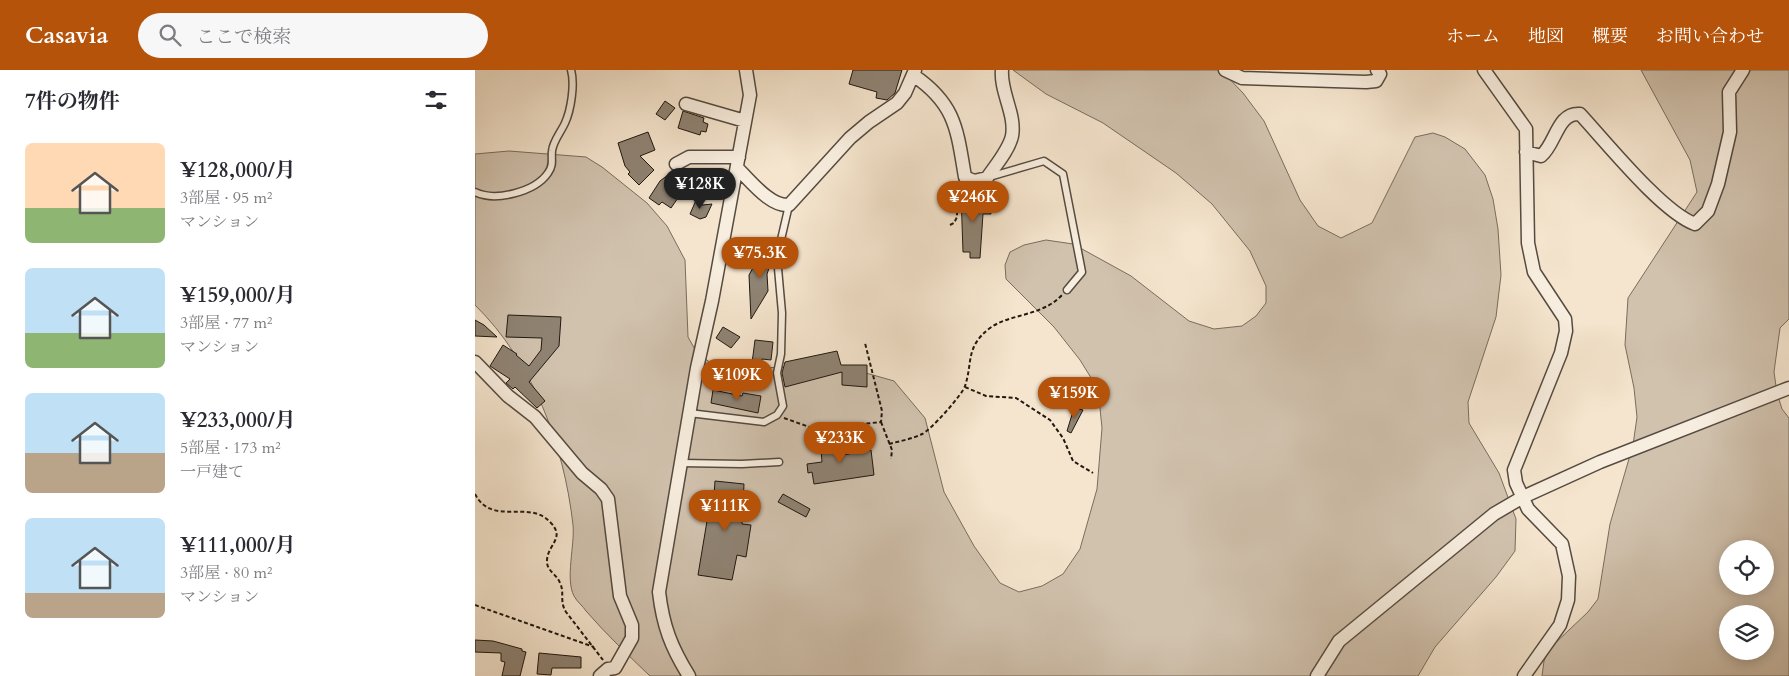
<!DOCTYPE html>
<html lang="ja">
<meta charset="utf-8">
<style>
body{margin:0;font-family:Cardo,"Noto Serif JP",serif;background:#f7f7f7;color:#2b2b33;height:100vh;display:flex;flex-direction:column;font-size:19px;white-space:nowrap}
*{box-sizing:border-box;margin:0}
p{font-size:16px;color:#7c7c81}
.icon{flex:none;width:28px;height:28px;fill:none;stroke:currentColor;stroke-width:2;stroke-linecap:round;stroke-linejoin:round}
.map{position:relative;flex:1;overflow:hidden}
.side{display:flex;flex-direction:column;background:#fff;width:475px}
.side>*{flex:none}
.buttons{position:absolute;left:1244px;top:470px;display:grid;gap:10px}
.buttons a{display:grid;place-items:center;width:55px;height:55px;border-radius:50%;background:#fff;box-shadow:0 2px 12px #0003;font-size:25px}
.price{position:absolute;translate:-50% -42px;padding:0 11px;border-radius:18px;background:#b45309;color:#fff;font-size:16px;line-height:32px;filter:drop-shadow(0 1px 2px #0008)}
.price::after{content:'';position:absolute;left:50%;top:30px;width:15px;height:11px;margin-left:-8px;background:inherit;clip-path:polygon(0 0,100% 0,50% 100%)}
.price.current{background:#222;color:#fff}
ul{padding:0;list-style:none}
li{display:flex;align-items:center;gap:15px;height:125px;padding:0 25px}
li span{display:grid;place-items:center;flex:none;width:140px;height:100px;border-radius:8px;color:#555}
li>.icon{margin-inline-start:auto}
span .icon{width:60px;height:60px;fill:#fffc;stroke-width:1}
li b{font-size:21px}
h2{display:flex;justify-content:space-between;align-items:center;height:60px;padding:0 25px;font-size:21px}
header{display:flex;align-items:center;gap:30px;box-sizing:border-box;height:70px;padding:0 25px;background:#b45309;color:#fff}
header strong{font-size:24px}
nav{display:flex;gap:28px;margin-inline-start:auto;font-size:18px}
.search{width:350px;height:45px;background:#f7f7f7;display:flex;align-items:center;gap:12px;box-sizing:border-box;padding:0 18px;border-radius:28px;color:#7c7c81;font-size:19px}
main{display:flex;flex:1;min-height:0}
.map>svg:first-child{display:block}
.green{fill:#d1c2ae;stroke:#786d5f;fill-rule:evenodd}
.building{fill:#8f8373;stroke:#201810}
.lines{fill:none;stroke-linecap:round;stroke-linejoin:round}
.service-casing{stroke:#554b40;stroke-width:9}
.minor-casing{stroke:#554b40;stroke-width:15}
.path{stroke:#201810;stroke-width:2;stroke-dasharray:4 2.5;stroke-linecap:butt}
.service{stroke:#f8eedf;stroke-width:6}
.minor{stroke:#f8eedf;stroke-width:12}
</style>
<header>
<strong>Casavia</strong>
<div class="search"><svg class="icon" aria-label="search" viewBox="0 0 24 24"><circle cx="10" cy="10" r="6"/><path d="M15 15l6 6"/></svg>ここで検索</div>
<nav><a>ホーム</a><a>地図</a><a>概要</a><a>お問い合わせ</a></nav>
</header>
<main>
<section class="side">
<h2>7件の物件<svg class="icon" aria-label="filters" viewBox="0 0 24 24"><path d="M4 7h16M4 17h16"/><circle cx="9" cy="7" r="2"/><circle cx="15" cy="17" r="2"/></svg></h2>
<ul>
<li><span style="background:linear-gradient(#ffd9b3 65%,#8fb573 0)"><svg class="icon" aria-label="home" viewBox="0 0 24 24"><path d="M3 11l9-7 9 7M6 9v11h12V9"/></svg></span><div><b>¥128,000/月</b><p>3部屋 · 95 m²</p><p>マンション</p></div></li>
<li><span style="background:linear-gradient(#bfe0f5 65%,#8fb573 0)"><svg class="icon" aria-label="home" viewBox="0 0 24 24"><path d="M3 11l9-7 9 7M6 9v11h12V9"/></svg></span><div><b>¥159,000/月</b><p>3部屋 · 77 m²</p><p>マンション</p></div></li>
<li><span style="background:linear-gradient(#bfe0f5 60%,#b9a48a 0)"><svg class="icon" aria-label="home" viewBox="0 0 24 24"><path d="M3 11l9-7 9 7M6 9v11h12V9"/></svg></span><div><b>¥233,000/月</b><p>5部屋 · 173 m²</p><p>一戸建て</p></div></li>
<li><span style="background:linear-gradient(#bfe0f5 75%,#b9a48a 0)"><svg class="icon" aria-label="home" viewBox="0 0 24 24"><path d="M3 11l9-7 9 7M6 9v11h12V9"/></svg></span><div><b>¥111,000/月</b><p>3部屋 · 80 m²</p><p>マンション</p></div></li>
</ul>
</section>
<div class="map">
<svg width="1314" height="606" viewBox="0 0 1314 606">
<rect width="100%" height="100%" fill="#f5e5ce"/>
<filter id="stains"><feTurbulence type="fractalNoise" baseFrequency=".004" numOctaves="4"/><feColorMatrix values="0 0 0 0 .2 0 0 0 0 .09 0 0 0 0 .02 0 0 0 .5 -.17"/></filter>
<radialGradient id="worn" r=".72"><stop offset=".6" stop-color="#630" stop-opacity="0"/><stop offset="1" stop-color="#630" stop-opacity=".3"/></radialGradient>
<!-- green -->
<path class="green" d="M538,0H746L768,23L789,51L825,130L843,156L866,168L897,153L940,67L958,63L970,67L990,79L1010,105L1018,129L1023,159L1026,205L1021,247L993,332L994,353L1024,403L1041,449L1040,481L1021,507L960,577L943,606H175C153,585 131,564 111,541C108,536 102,532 99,526C90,509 100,475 98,455C89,375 58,292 0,235V84L34,81L111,87L127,97L172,133L192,156L210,190L213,267L222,283L236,293L264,298L332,297L384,301L419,311L450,348L469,422L499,476L525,513L544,522L567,516L588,504L605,479L622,419L627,358L623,319L605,290L579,257L531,209L530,195L535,182L549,175L571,170L598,174L656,206L714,251L739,259L767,256L781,246L791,233V216L775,181L737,134L701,103L628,53L571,24Z
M1166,0H1314V249L1305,258L1299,302L1302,323L1307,339L1314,348V606H1067L1069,591L1074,579L1113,542L1123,529L1135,454L1158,375L1162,347L1159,318L1150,275L1153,228L1222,122L1215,90ZM1252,479H1290V516H1252ZM1252,544H1290V581H1252Z"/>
<!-- building -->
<path class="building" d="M378,0H427L420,23L412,30L401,28L402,22L374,14Z
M190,31L200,38L190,50L181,44Z
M208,41L229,48L228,52L233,54L231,62L226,61L225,65L203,58Z
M173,62L180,80L165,86L179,100L164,115L153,104L155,102L150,96L143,73Z
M205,101L214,112L196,138L187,132L184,135L174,128L185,111L193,105L198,104L199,105Z
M486,124H509V135H516V144H508L505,188H495V182H488Z
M222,128L227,135L237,134L231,147L225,149L215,144Z
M286,176L298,180L295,189L297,190L292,204L293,221L276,249L274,205L280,194Z
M33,245L86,247L84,276L54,312L70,331L62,338L40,317L38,319L31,313L35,309L15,296L28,275L42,284L41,285L54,296L66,280L67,268L31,267Z
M0,250L9,255L22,267L0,266Z
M248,257L265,267L256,278L241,268Z
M280,270L298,272L296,290L287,289L286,294L277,293Z
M362,281L366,295H392V317L367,315V302L310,317L307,303L310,292Z
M238,320L267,326L268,323L286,326L283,343L236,333Z
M599,338L608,340L596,363L592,361Z
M360,368L362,386L396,380L399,405L339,414L337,402L333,403L332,394L347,392L345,369Z
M240,411L269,414L267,454L276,455L271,487L262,485L257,510L223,505L234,439L238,440Z
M308,424L335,439L331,447L303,432Z
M0,570L18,571L47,579V581L51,582L45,606H27L30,592L26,591V583L0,582Z
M64,583L106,587V598H77L76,605L62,604Z"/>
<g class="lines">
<!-- service casing -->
<g class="service-casing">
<path id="service" d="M514,107L569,91L588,104L607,202L592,220
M0,122C20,132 60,122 73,103C79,95 76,89 77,81C78,71 86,62 90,53C96,40 100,14 96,0
M214,343L289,352L302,345L308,336L302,303L306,284L307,243L302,187L314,135
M206,393L267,394L304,392"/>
</g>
<!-- minor casing -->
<g class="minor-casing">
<path id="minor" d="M750,0L767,8L891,12L901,11L905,4L902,0
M1009,0L1051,59L1053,173L1059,202L1090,249L1091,261L1086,283L1039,400L1041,413L1053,439L1087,474L1094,506L1093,530L1085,555L1049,606
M438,5C481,34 482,60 490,107L499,111L512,108C520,96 534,80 537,66C541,44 525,22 527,0
M211,34L270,51
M1051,82L1066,86C1081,74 1082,42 1105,44C1131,72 1187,142 1220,154L1233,141L1243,114L1255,62L1254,22L1268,0
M201,94L214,87H264
M262,98C275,110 295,137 314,135L375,68L394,52L422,33L430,23L440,0
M0,292L33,326L60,347L107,403L126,419L133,429L145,526L157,555V568L140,598L133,599L125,606
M214,606C196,577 188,556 184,522L222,298L237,231L275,25L271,0
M842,606L864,571L1019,444L1048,427L1125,392L1314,318"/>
</g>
<!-- path -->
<path class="path" d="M475,155L479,153L482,147V115
M490,317L511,326L541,328L575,350L588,368L598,391L618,403
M309,348L340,359L406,352L407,341L390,273
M406,352L417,380L416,389
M414,374C425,371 437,369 447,364C455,361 488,324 490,316C498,292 490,277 515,258C536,243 566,247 587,225
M0,424C17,457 54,429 75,452C91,468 73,474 72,490C71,501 82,504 85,513C90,523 84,531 91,542L128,590
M0,535L119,577"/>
<!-- service -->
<use href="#service" class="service"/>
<!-- minor -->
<use href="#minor" class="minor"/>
</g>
<rect width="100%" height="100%" filter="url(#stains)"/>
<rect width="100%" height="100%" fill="url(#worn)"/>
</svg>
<div class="buttons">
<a><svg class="icon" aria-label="locate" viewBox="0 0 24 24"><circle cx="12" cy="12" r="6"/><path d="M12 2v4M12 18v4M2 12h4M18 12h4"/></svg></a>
<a><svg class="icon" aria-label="layers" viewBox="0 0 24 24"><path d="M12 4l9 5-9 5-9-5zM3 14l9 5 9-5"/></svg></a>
</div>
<b class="price current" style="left:225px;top:140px">¥128K</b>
<b class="price" style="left:498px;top:153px">¥246K</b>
<b class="price" style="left:285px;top:209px">¥75.3K</b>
<b class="price" style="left:262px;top:331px">¥109K</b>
<b class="price" style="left:599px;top:349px">¥159K</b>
<b class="price" style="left:365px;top:394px">¥233K</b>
<b class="price" style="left:250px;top:462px">¥111K</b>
</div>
</main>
